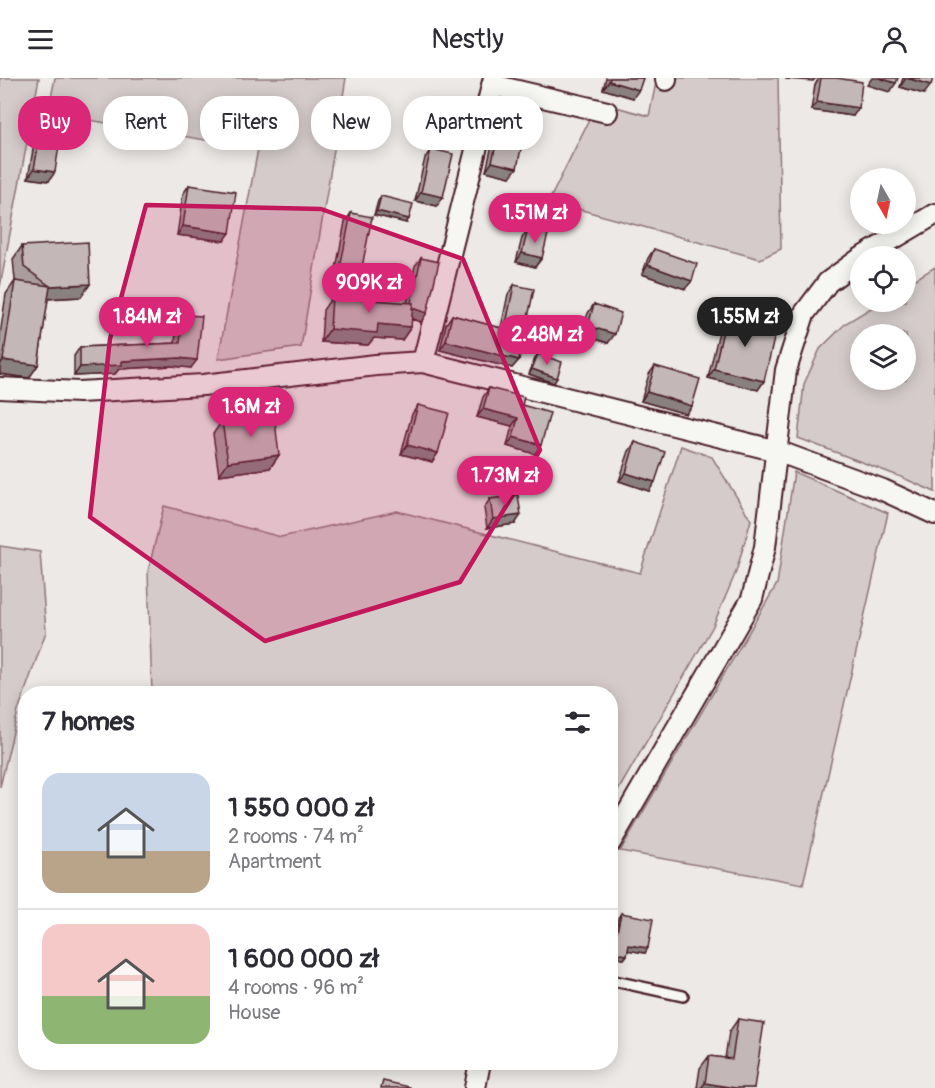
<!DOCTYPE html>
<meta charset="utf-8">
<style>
body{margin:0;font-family:Pangolin,sans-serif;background:#f7f7f7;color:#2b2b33;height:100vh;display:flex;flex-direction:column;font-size:22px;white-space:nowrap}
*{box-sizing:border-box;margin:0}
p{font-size:20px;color:#7c7c81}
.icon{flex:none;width:33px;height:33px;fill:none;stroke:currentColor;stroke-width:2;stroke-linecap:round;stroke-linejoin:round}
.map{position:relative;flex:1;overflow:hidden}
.side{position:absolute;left:18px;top:608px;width:600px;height:384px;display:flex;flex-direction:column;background:#fff;border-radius:24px;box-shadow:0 3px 15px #0003}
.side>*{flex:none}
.banner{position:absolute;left:18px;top:18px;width:600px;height:54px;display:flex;gap:12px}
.needle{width:39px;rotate:171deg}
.buttons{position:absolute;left:850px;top:90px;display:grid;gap:12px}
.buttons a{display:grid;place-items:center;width:66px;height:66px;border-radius:50%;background:#fff;box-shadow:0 3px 15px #0003;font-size:30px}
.price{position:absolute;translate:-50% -51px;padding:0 14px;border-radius:21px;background:#db2777;color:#fff;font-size:20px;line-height:39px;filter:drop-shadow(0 2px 3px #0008)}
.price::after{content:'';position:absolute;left:50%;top:36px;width:18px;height:14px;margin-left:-9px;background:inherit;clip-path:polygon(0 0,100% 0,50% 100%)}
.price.on{background:#222;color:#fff}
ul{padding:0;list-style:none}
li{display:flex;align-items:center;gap:18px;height:150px;padding:0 24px}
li+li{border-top:2px solid #e1e1e2}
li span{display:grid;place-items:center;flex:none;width:168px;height:120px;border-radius:18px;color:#555}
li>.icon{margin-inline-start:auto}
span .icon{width:72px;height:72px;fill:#fffc;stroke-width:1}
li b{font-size:26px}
h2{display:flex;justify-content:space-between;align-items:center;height:72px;padding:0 24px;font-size:26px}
.pill{padding:0 21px;border-radius:24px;background:#fff;box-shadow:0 3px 15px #0003;font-size:21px;line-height:54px}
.pill.on{background:#db2777;color:#fff}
header{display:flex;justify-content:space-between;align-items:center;height:78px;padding:0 24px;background:#fff;font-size:27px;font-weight:600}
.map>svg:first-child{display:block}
.green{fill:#d4cbca;stroke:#8f757a;stroke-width:1.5;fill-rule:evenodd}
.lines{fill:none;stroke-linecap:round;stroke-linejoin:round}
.service-casing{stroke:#4a1f2b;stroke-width:14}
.minor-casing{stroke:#4a1f2b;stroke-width:24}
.service{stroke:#f6f6f2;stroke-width:9}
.minor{stroke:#f6f6f2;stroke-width:20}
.wall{fill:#a99d9d;stroke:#4a1f2b;stroke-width:1.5}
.shaded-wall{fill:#898080;stroke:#4a1f2b;stroke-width:1.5}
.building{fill:#c4b7b7;stroke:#4a1f2b;stroke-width:1.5}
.marked{fill:#c2185b;fill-opacity:0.2;stroke:#c2185b;stroke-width:4.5;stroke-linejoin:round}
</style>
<header><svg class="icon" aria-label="menu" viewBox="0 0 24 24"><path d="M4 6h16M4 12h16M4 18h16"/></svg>Nestly<svg class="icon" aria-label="person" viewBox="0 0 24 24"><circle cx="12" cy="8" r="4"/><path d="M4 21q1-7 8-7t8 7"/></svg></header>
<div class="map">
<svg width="935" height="1010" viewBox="0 0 935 1010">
<rect width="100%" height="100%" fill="#ece9e6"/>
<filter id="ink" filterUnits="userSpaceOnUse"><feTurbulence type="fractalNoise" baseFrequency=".0167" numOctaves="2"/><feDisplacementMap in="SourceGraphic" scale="12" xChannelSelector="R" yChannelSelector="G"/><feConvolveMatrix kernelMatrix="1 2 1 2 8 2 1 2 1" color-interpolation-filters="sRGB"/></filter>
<g filter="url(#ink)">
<!-- green -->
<path class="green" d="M0,0H39L0,209Z
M55,0H346L301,269L218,281L258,71L48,35Z
M657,0H778L781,171L760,181L549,123L598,24L649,38Z
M935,189V414L901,399L798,360L804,306L820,271L846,245L881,224H906V207ZM906,256V302H861V256Z
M681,368L712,379L751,442L736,494L713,548L611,725L610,615H152L148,493L164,428L281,459L397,433L640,495Z
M794,394L888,435L803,806L620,773L777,506Z
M0,468L40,474L46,554L18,633L0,709Z"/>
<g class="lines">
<!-- service casing -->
<g class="service-casing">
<path id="service" d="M610,902L683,918"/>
</g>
<!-- minor casing -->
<g class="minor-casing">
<path id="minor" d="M666,0V2
M492,7L607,34
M864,178L935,136
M423,284L494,0
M0,310L79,314L203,307L376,287L423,284L777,373L883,412L935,436
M610,765L752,521L765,469L786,292L804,236L828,204L861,180
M475,1010L480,984"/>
</g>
<!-- service -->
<use href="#service" class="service"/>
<!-- minor -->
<use href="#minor" class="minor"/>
</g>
<!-- wall -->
<path class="wall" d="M606,0H643L633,20L603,11Z
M819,0H836L853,38L811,32L815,7Z
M903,0H933L924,16L900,9Z
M503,37L510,99L486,93L497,46Z
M40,58L49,103L28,100L34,66Z
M431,71L437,128L415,123L425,80Z
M189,107L224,163L177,157L183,116Z
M381,118L406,145L374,137L378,123Z
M351,135L356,219L355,221L407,225L415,188L421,180V244L411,241V249L402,262L374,260L368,267L321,264L323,232L330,222L345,144Z
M528,151L542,180L535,189L516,184L522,160Z
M22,168L90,206L81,219L48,221L38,287L29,300L0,296V257L6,216L15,203L17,204L15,202L13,181Z
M654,171L685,211L642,196L648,180Z
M514,207L519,282L512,290L440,272L446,246L452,237L501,250L508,216Z
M594,226L608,265L581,256L588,235Z
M727,236L764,303L758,312L708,300L721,245Z
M183,237L191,290L172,288L119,291L115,296L74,298V278L80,269L175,265L177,245Z
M538,276L554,305L529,296L535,280Z
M655,288L692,328L686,336L641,323L649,296Z
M489,310L522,327L541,367L535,376L507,368L512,348L477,339L483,319Z
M418,327L438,375L432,384L401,376L412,336Z
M222,343L279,377L270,390L219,397L213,356Z
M635,364L649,413L619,403L629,373Z
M490,421L515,446L487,450L484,430Z
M621,835L645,875L628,872L627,877L624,881L610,879V853L615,854L618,840Z
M738,941L754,1010H697L700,990L709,978L725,980L729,954Z"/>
<!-- shaded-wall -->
<path class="shaded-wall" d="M786,0H816L813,3L786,1Z
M872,0H879L896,5L890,14L867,7Z
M906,0L931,7L924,16L900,9Z
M609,3L639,12L633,20L603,11Z
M817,24L859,30L853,38L811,32Z
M492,84L517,90L510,99L486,93Z
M34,91L55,94L49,103L28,100Z
M421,114L443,119L437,128L415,123Z
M377,133L409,141L406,145L374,137Z
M183,148L230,155L224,163L177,157Z
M522,175L542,180L535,189L516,184Z
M648,187L692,203L685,211L642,196Z
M90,206L81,219L41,221L50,208Z
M335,215L356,219L350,228L332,220Z
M410,229L427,235L421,244L404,238Z
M378,246L411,249L402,262L374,260L368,267L321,264L330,251Z
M588,248L615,256L608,265L581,256Z
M446,263L519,282L512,290L440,272Z
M179,280L197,282L191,290L172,288L119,291L115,296L74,298L80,289L122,283Z
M3,282L38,287L29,300L0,296V287Z
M532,291L557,300L554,305L529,296Z
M714,291L764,303L758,312L708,300Z
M647,314L692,328L686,336L641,323Z
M483,331L518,340L512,348L477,339Z
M513,359L541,367L535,376L507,368Z
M407,367L438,375L432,384L401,376Z
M279,377L270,390L219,397L228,384Z
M626,395L655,404L649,413L619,403Z
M521,437L515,446L487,450L493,441Z
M629,867L648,870L645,875L626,872Z
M610,874L627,877L624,881L610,879Z
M705,1005L735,1010H701Z"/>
<!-- building -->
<path class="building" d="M610,0H643L639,12L609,3Z
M821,0H836L862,4L859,30L817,24Z
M879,0H898L896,5Z
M907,0H933L931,7Z
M503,37L527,42L517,90L492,84Z
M40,58L60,61L55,94L34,91Z
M431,71L453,76L443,119L421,114Z
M189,107L236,114L230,155L183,148Z
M381,118L413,126L409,141L377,133Z
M351,135L372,139L356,219L335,215Z
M528,151L548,156L542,180L522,175Z
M88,164L90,206L50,208L24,189L22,168Z
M654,171L697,186L692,203L648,187Z
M421,180L439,184L427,235L412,230L413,225H411Z
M15,203L50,208L38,287L3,282Z
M514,207L534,211L519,282L446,263L452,237L505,251Z
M332,219L413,225L411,249L378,246L377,255L330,251Z
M594,226L621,235L615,256L588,248Z
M727,236L777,248L764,303L714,291Z
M183,237L202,238L197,282L179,280L122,283V287L80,289V269L180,265Z
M538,276L562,284L557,300L532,291Z
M655,288L700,301L692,328L647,314Z
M489,310L524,319L522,327L550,335L541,367L513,359L518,340L483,331Z
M418,327L449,335L438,375L407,367Z
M274,335L279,377L228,384L222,343Z
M635,364L665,374L655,404L626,395Z
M518,417L521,437L493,441L490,421Z
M621,835L653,841L648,870L629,867L627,877L610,874V853L617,854Z
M738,941L764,945L754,1010H735L705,1005L709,978L732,981Z
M383,1003L410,1009V1010H381Z"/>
</g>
<!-- marked area -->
<path class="marked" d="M146,127L321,131L463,181L540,372L460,504L265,563L90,439L110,261Z"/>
</svg>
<div class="buttons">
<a><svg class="needle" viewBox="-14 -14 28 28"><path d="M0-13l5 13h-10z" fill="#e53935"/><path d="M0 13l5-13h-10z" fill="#7c7c81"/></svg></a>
<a><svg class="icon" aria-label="locate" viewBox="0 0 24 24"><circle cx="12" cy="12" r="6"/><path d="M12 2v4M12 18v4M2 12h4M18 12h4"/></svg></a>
<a><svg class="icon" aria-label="layers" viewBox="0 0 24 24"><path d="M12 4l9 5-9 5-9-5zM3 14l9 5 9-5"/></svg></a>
</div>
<b class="price" style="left:535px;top:166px">1.51M zł</b>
<b class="price" style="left:369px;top:236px">909K zł</b>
<b class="price" style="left:147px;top:270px">1.84M zł</b>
<b class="price on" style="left:745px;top:270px">1.55M zł</b>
<b class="price" style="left:547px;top:288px">2.48M zł</b>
<b class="price" style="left:251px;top:360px">1.6M zł</b>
<b class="price" style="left:505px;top:429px">1.73M zł</b>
<div class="banner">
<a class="pill on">Buy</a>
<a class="pill">Rent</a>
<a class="pill">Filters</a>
<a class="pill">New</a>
<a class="pill">Apartment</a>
</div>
<section class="side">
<h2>7 homes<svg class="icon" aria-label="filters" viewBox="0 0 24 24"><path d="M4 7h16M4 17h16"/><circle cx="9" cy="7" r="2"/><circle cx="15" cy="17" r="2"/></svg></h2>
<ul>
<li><span style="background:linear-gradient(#c9d6e8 65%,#b9a48a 0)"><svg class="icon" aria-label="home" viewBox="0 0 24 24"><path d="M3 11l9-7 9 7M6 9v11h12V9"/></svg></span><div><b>1 550 000 zł</b><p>2 rooms · 74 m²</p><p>Apartment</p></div></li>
<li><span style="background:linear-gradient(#f6c9c9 60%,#8fb573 0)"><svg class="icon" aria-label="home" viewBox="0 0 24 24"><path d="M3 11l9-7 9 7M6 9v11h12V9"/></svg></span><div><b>1 600 000 zł</b><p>4 rooms · 96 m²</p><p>House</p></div></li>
</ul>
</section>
</div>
